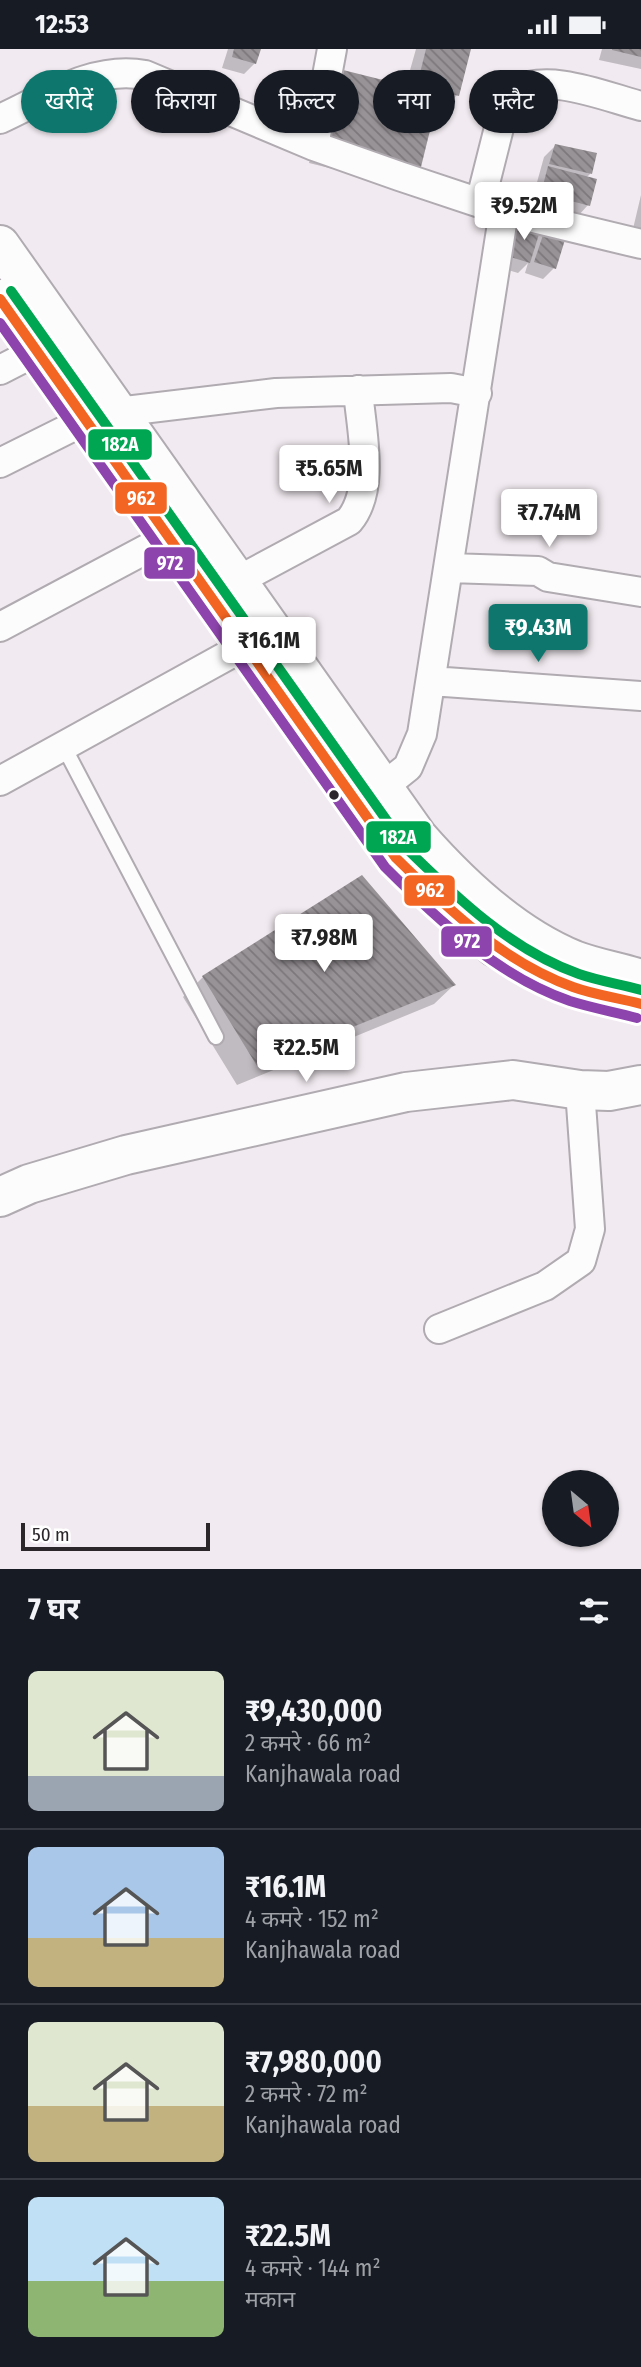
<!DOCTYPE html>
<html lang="hi">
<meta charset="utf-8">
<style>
body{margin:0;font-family:"Fira Sans Condensed","Noto Sans Devanagari",sans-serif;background:#20242c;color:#f1f3f6;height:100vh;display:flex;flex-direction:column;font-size:26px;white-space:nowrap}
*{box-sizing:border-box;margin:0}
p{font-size:23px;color:#9ea1a6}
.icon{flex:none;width:38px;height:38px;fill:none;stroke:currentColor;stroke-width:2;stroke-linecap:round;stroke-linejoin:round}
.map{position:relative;height:1520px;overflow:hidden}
.side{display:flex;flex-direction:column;background:#171b24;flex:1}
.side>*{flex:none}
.hud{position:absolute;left:21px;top:21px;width:600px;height:63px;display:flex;gap:14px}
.needle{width:46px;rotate:151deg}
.tools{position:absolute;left:542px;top:1421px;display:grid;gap:14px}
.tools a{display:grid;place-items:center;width:77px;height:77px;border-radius:50%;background:#171b24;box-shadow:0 2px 5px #0004;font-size:35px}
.scale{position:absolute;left:21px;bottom:18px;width:189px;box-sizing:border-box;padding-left:7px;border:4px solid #2a262a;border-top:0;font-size:19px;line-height:24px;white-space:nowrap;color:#2a262a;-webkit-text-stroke:5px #fff;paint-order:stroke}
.price{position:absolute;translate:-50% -60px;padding:0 16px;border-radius:7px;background:#fff;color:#222;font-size:23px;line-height:46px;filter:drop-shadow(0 2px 4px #0008)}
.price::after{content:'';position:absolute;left:50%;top:42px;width:21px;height:16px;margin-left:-10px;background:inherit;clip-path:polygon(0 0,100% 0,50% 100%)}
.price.current{background:#0f766e;color:#fff}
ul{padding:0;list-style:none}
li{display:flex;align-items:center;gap:21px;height:175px;padding:0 28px}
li+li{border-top:2px solid #363941}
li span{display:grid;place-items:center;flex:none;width:196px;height:140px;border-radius:10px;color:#555}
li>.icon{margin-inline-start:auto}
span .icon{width:84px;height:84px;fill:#fffc;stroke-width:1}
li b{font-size:30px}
h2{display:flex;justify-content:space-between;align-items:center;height:84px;padding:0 28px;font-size:30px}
.tag{padding:0 24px;border-radius:32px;background:#171b24;box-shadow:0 2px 5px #0004;font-size:24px;line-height:63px}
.tag.current{background:#0f766e;color:#fff}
.status{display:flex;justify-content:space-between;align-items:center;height:49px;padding:0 35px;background:#171b24;direction:ltr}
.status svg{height:19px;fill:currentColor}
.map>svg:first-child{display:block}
.shadow{fill:#0003}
.building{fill:url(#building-back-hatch)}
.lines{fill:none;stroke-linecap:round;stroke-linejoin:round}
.lane-casing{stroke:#b0abb0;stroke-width:18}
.street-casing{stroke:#b0abb0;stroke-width:32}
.secondary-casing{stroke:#b0abb0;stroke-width:42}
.lane{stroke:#fdfcfd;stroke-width:14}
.street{stroke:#fdfcfd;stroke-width:28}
.secondary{stroke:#fdfcfd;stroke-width:38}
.bus-1-casing{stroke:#fff;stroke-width:16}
.bus-2-casing{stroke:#fff;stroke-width:16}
.bus-3-casing{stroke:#fff;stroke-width:16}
.bus-1{stroke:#f26522;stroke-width:10}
.bus-2{stroke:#8e44ad;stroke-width:10}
.bus-3{stroke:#00a651;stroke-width:10}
.bus-dot{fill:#2a262a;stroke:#fff;stroke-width:2.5}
.line-badge{stroke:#fff;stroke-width:2.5}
.badge-label{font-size:19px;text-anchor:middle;font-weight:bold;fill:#fff}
</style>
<div class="status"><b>12:53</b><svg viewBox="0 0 49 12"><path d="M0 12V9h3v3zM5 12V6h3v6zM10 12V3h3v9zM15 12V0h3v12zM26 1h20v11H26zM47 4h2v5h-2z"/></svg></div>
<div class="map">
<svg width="641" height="1520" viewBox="0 0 641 1520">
<defs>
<pattern id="building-back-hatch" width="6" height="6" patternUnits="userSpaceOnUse" patternTransform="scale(1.75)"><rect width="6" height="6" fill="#989397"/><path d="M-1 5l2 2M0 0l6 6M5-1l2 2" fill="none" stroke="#7c787b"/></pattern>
</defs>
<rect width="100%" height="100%" fill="#f1eaf0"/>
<!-- shadow -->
<path class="shadow" d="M228,0H259L255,14L244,25L222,19Z
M416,0H469L457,46L441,62L433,60L402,137L309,114L328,39L343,23L405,39Z
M602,0H641V20L599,11Z
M555,97L595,106L590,125L586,129L588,156L578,167L531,155L544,108Z
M641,146V186L632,184Z
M518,174L536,188L548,176L554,219L543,230L525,224L528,214L518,224L498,218L508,185Z
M203,928L454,936L434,955L237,1036L183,948Z"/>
<!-- building -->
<path class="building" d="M234,0H261L256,15L232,8Z
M426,0H471L459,47L417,36Z
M612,0H641V8L612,1Z
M343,21L439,45L420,122L324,98Z
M555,95L597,104L592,125L549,115Z
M548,117L597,130L590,157L541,144Z
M518,172L541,179L530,214L507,207Z
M547,174L568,181L556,220L534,213Z
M362,826L456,936L257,1017L202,927Z"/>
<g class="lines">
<!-- lane casing -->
<g class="lane-casing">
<path id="lane" d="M64,698L216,988"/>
</g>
<!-- street casing -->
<g class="street-casing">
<path id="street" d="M0,70C46,49 94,16 145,26L314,97L399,127L504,162L641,195
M314,97L332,0
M480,154L505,55L512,43C549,23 603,47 641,57
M0,321L37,302
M117,363L276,344L451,339L477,344
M0,414L86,371
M449,519L538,522L548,528L641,543
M237,532L349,472C376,440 361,381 358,341
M0,578L169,488
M431,632L641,647
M0,732L261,588
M383,738L408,718L422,685L504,162
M439,1280L545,1237L581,1212L590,1180L580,1041"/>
</g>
<!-- secondary casing -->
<g class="secondary-casing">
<path id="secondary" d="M0,196L418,788C461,837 513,886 574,911C595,919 619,923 641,930
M0,250L396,809L428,841L495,898L556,929
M0,1148L29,1135L126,1106L406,1043L513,1031L580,1041L609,1042L641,1036"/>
</g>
<!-- lane -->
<use href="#lane" class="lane"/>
<!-- street -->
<use href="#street" class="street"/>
<!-- secondary -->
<use href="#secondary" class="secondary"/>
<!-- bus-1 casing -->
<g class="bus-1-casing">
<path id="bus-1" d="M0,250L396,809C448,860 503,913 573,938C595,946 619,949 641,955"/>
</g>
<!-- bus-2 casing -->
<g class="bus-2-casing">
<path id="bus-2" d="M0,274L385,818C438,871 498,927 570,952C592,959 615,963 637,969"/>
</g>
<!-- bus-3 casing -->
<g class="bus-3-casing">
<path id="bus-3" d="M11,242L407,800C457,849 511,901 579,925C599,932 620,935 641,941"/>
</g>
<!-- bus-1 -->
<use href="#bus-1" class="bus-1"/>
<!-- bus-2 -->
<use href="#bus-2" class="bus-2"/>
<!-- bus-3 -->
<use href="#bus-3" class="bus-3"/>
</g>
<!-- markers -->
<circle class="bus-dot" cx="334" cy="746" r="6"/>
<g class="line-badge">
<rect x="87" y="379" width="66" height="33" rx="7" fill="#00a651"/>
<rect x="114" y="432" width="54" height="34" rx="7" fill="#f26522"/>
<rect x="143" y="497" width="53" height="34" rx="7" fill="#8e44ad"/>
<rect x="365" y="771" width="67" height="34" rx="7" fill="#00a651"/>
<rect x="403" y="825" width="53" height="33" rx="7" fill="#f26522"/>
<rect x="440" y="876" width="53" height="33" rx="7" fill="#8e44ad"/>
</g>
<g class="badge-label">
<text x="120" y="402">182A</text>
<text x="141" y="456">962</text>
<text x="170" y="521">972</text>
<text x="398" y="795">182A</text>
<text x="430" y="848">962</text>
<text x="467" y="899">972</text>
</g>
</svg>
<div class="tools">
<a><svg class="needle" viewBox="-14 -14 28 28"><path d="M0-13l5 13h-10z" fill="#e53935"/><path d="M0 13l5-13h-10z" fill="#9ea1a6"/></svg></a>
</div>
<div class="scale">50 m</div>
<b class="price" style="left:524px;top:193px">₹9.52M</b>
<b class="price" style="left:329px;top:456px">₹5.65M</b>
<b class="price" style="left:549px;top:500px">₹7.74M</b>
<b class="price current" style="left:538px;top:615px">₹9.43M</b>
<b class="price" style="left:269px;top:628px">₹16.1M</b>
<b class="price" style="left:324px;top:925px">₹7.98M</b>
<b class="price" style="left:306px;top:1035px">₹22.5M</b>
<div class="hud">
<a class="tag current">खरीदें</a>
<a class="tag">किराया</a>
<a class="tag">फ़िल्टर</a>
<a class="tag">नया</a>
<a class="tag">फ़्लैट</a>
</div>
</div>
<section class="side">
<h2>7 घर<svg class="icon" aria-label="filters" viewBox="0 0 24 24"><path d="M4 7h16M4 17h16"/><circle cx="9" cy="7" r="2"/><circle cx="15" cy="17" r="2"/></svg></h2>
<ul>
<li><span style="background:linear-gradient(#dfe7d0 75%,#9aa5b1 0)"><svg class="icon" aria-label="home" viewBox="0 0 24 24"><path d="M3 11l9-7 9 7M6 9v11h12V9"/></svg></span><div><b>₹9,430,000</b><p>2 कमरे · 66 m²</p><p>Kanjhawala road</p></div></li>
<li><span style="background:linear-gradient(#a9c7e8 65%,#c2b280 0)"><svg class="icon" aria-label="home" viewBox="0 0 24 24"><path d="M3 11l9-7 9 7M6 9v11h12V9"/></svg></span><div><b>₹16.1M</b><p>4 कमरे · 152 m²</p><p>Kanjhawala road</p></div></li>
<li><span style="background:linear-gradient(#dfe7d0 60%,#c2b280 0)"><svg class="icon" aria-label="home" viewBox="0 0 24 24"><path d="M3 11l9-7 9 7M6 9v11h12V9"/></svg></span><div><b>₹7,980,000</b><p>2 कमरे · 72 m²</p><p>Kanjhawala road</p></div></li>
<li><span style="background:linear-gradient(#bfe0f5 60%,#8fb573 0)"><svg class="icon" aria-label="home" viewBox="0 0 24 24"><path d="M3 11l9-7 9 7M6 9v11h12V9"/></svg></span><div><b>₹22.5M</b><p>4 कमरे · 144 m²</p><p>मकान</p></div></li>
</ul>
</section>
